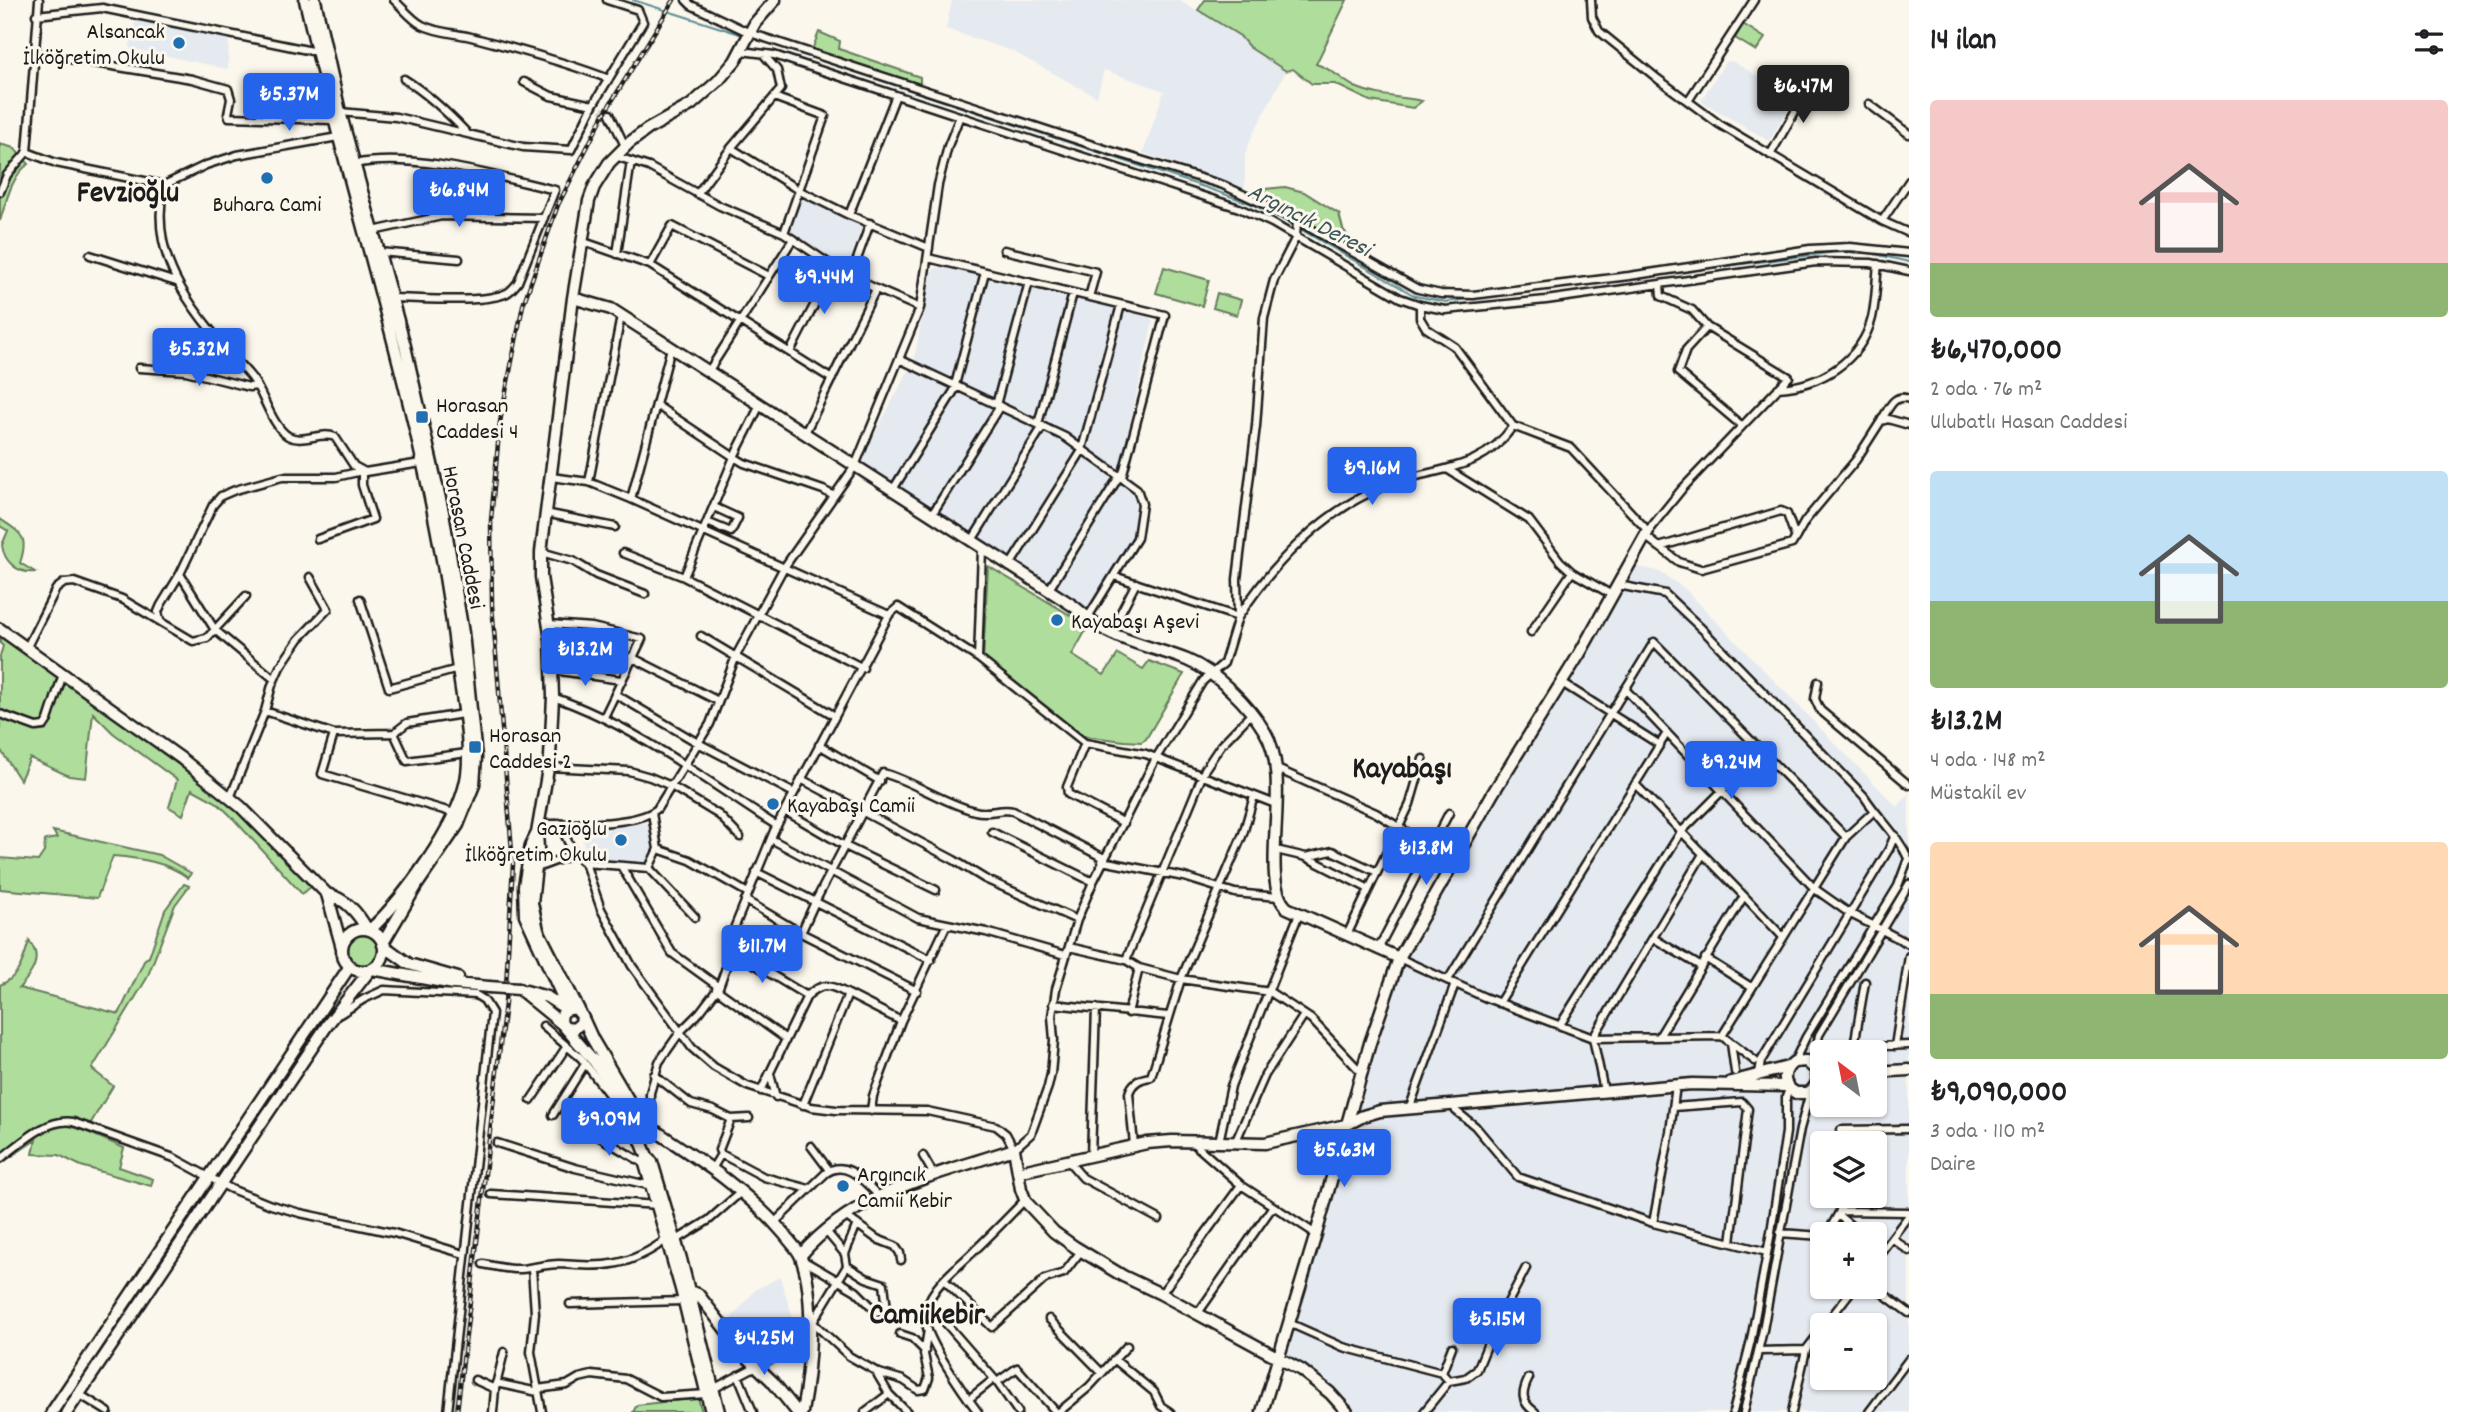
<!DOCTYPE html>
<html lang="tr">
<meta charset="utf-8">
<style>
body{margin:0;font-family:Dekko,sans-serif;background:#f2f2f2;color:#202124;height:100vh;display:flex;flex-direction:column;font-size:26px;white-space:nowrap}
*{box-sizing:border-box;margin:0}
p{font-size:23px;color:#757577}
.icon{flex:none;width:38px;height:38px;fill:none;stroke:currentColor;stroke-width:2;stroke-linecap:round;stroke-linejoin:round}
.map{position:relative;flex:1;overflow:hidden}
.side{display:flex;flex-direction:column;background:#fff;width:560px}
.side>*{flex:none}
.needle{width:46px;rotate:328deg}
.fabs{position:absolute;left:1810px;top:1040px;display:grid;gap:14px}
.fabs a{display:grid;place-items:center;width:77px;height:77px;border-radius:7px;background:#fff;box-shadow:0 2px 5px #0004;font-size:35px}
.price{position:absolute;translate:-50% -60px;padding:0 16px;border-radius:7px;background:#2563eb;color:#fff;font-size:23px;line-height:46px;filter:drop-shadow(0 2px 4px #0008)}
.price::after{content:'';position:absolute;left:50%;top:42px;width:21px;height:16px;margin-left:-10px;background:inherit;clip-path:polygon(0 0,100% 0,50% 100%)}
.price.selected{background:#222;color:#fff}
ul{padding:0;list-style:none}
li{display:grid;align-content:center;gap:14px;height:371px;padding:0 21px}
li span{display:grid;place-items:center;height:217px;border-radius:7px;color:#555}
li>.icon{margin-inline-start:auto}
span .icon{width:126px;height:126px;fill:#fffc;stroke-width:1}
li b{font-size:30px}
h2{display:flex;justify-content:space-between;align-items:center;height:84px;padding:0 21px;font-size:30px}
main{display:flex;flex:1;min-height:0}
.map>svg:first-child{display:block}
.built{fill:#e5eaf0;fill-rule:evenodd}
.green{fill:#afdd9c;stroke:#667c5c;stroke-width:2}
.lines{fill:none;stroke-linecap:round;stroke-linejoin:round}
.stream{stroke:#5f8f97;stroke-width:2}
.street-tunnel{stroke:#dad6cd;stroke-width:6;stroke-dasharray:6 3;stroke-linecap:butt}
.street-casing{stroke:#1c1c1c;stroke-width:11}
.secondary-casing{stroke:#1c1c1c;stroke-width:15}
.street{stroke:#fbf7ec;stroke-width:6}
.secondary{stroke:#fbf7ec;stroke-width:10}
.rail-casing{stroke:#1c1c1c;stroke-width:4.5}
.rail{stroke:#fbf7ec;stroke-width:2;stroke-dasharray:5;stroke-linecap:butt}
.secondary-bridge-casing{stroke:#1c1c1c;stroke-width:15;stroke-linecap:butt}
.secondary-bridge{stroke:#fbf7ec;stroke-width:10}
.poi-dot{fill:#1f6fb2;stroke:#fbf7ec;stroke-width:2.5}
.labels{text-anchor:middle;stroke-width:6;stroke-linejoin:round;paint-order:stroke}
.poi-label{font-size:23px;fill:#1c1c1c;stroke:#fbf7ec;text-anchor:start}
.street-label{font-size:23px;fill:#1c1c1c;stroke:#fbf7ec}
.water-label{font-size:24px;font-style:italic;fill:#3e565a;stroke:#fbf7ec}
.district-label{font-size:30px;font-weight:bold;fill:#1c1c1c;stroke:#fbf7ec}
</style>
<main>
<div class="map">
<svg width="1909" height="1412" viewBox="0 0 1909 1412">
<rect width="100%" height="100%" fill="#fbf7ec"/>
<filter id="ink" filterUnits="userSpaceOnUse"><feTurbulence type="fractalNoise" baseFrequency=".0143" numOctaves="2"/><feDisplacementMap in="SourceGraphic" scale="14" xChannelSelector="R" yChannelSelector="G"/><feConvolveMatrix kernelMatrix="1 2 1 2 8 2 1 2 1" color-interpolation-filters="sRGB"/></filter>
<g filter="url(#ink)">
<!-- built -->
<path class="built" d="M952,0H1178L1240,36L1249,47L1286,71L1254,132L1245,154V188L1143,153L1164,91L1104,70L1097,97L1012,51L946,29Z
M136,18L229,39L228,69L129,48Z
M1732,61L1795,98L1769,141L1701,101L1725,62Z
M802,198L863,223L849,264L845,268L787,230Z
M945,267L1150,317L1153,322L1120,466L1133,479L1139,490L1143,504V530L1141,540L1094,614L868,468L862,458L914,360L930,273L936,268Z
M1634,566L1658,571L1684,588L1897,807L1909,794V1412H1347L1281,1360L1398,958ZM1822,1052H1874V1104H1822ZM1822,1143H1874V1195H1822ZM1822,1234H1874V1286H1822ZM1822,1325H1874V1377H1822Z
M658,822L661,854L653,865L598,861L584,851L582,829Z
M780,1277L796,1328L775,1333L777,1344L750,1356L728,1323L755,1290Z"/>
<!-- green -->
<path class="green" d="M1205,0H1347L1316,64C1333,69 1341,80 1355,87C1376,96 1400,97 1422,101L1413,108L1370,101L1335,84H1312L1293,69L1286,71L1249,47L1240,36L1198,10Z
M1743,24L1765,38L1756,51L1735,38Z
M819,32L840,41L839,49L920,77V84L812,50Z
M0,144L14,148L29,164C12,174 6,202 0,221Z
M1285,187L1304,192L1339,214L1343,229L1354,244L1335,240L1264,197L1265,189Z
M1164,267L1209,280L1202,306L1156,293Z
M1217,293L1241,300L1237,315L1213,308Z
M0,519C22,534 29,536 20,563L35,572C18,574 4,562 2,545L8,531L0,526Z
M988,566L1080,621L1085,632L1072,655L1104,675L1118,654L1143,669L1149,661L1184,674L1146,739L1141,742L1124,741L1084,736L983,660Z
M0,633L217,793L245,817L311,887L302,894L230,815L216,802L192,789L183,815L169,807L177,780L113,733L93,713L86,778L69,776L30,758L20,780L0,749V656L3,646L0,643Z
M53,831L159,855L191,873L188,878C168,862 138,858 113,856L97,898L0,889V858L38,861L44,852L45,840L57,838Z
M184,884L189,886L175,905L147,978L92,1069L113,1086L89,1126L83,1130L124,1148L119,1167L153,1179L151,1186L81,1166L59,1155L33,1154L36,1140L0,1164V985C20,977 23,960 29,941C44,958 31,975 19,988L119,1014L145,959L149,957L165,910Z
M346 950a17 17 0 1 1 34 0a17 17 0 1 1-34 0Z
M698,1398L702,1412H633L637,1405Z"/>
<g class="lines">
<!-- stream -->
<path class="stream" d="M633,0L743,35
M752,38L1210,189L1252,204L1295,226
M1300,229L1415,296L1446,302L1836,252L1870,253L1909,262"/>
<!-- street-tunnel -->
<path class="street-tunnel" d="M593,105L610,114"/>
<!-- street casing -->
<g class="street-casing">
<path id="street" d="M394,0C403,8 412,20 422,25C437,33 458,33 475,38C521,50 565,62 609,79
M686,0L691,5L750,33L1108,150L1223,185L1283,213L1418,289L1441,294L1473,295L1629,276L1810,249L1850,247L1909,253
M1591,0L1592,17L1599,31L1658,79L1719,124L1882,221L1909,233
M36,15L102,8L317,52
M741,51L774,55L1239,208L1272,223L1400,298L1420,305L1445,310L1546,300L1816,262L1871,263L1909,271
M33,53L192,79L228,89L231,99L228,114L229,117L333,120
M404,79C428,94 447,112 466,132
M524,82L551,96L593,105
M774,97L825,116L784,233
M1688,101L1754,0
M1869,104L1909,134
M340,112L396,117L523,147L571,150L593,105L643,22L638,10L607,0
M610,114L625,146
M731,148L800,191L849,215L929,248
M27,152L56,163L164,185L206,165L237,155L338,137
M1770,155L1812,82
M615,156L649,167L720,206L784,233L834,267L876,289L920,308
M354,164C415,152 495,176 555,190L518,282C515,286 512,290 507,293C484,304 419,298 392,298
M164,185C148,257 189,305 233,357C240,365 248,372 254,381C264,396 273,427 288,436C303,444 320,431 335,437L354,466L365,472L421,463
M0,192L7,175L27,152L39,0
M697,194L731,148L781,89L777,70L764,55
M849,215L896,95
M1882,221L1909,181
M373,231L442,216L544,218
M584,242L650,265L832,379
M1004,250L1096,272L1089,297
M379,252L459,259
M617,254L631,161
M90,255L176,282
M928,258L1165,315L1122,477
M650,265L672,226L769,276
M851,276L870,223
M1420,305V318L1426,328L1455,347L1513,426L1571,448L1648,531L1682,489L1789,377L1707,327L1692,310L1661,296L1660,285
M1707,327L1686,350L1678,372L1742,426
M790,352L834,267
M899,359L1065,437L1137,489L1142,504L1137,538L1088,617
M139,368L186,371L249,387L257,386
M708,372L793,239
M955,385L985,272
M1778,388C1820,386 1861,361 1872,318C1876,301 1876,282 1878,264
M656,405L734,457L684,577
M760,405L734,457L744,463L823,490L834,496
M996,405L1029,282
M1882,419C1889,408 1894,393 1909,399
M1038,424L1073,293
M805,433L876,289
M1082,449L1121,305
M1447,469L1529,520L1560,561L1572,572
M551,477L589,482L631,499L889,615L774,831L733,931L729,959L719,987L700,1012L681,1031L659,1062L650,1093V1126
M589,482L621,316
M892,491L957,386
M631,499L671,348
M545,513L615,527
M931,516L1000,406
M707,522L731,532L738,518L714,507
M1645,536L1679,562L1701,569L1792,544L1805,521L1856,460L1881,421L1888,419L1909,425
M971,542L1043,426
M1659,547L1781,511L1787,514L1796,539
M541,552L573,561L596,575L645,594
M623,553L684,577L863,668
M1009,567L1083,449
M180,574L215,630L274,679
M1618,585L1665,594L1702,629L1864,796C1878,818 1898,835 1909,860
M1048,591L1120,475
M360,599L389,688L458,669
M889,615L898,607L978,658L1085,743L1146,754L1278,805
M1239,616C1273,564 1321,513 1380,488C1429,466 1479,476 1513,426
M1238,617L1237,579L1256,426L1264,318L1274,280L1296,237L1297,221
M160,620L158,612L161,605L180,574L213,505L221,496L235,490L282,477H336L362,471V485L373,519L318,539
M549,624L592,627L642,639L604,717
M1531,632L1572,572L1612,595
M1110,633L1136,583
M701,636L835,716
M26,649L56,589L64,583L74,582L122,599L193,641L207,638L246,596
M631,657L718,701
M978,658L982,550
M553,670L621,680
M1818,682L1815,699L1820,710L1909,785
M1562,683L1660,745
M1625,689L1815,889L1849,913L1909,944
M615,694L698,743L794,793
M553,697C634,725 705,780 777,826
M265,711L334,734L394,733L407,723L463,714
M0,714L36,727L44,726L48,720L63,674
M394,733L407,761L467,753
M334,734L322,774L454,813
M1085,743L1067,787L1068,794L1124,823
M819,745L880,781
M548,767L629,771L650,777L671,786L719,815L740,837
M1277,769L1376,813L1454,861
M801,779L954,860L985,879L1077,920
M1635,784L1744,896L1660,1035
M230,798L265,711L272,685L280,667L299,639L328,609L310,577
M785,811L845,846L936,890
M559,823L574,854L585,863L601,909L632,966L692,1048L714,1067L747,1086L811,1107L836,1110L927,1111L996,1126L1006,1134L1014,1149L1031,1134L1048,1087L1051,1074L1054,1040L1052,1016L1056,989L1077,920L1093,882L1156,758L1203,681L1224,663L1238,617L1114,576
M539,824C569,823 634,827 657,809L710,724L736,656L783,569L855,466L920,308L938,185L948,146L960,116
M992,832L1093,882
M771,839L918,918L986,932L1065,955
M658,849L690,860L748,893
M1276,850L1306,857L1369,889
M1306,857L1332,851L1377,872
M1102,861L1184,877L1235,893L1278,897
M585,863L649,868L658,849L652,813
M621,866L672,953L719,987
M649,868L695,917
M534,869L574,854
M756,872L931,960
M1744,896L1782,936
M745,900L801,933L917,991
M801,933L815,902L883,773C915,782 943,803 975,811C988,815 1000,808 1013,811L1104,858
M1347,935L1410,804L1423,759
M1653,938L1700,966
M1069,947L1126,960L1139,968
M1378,949L1449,813
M731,950L807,996
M1399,958L1484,997L1593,1038L1722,1036L1755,1061
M1705,958L1751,987
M1126,960L1205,769L1221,745L1251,714
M1448,980L1654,642L1846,837
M716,989L786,1039
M1499,1003L1667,733
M1053,1004L1168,1016
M1128,1013L1139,968L1181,979L1270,992L1311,1019L1361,1072
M340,1014L364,999L384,990L476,995L484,1000L492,1013L448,1412
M1560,1025L1681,832L1762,751
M543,1026L581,1058L609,1095L616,1097
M1722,1036L1846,837L1874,811
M1731,1043L1735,1072
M1895,1046L1909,956
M1853,1047L1909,1045
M1853,1052L1865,982
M1794,1062L1806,1037L1898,886L1908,859
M1813,1065L1819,1035L1909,884
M770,1074L776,1097
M1759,1074L1761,1061L1889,849L1895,835
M654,1075L691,1104L713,1110L731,1119L749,1118
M761,1091L807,996C823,981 831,985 848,994
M1604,1091L1593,1038L1703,854
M531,1100L567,1046
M1453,1104L1456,1111L1475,1126L1518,1177L1653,1223L1767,1252
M803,1105L848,994L901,1021
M1673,1107L1742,1102L1748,1109L1731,1242
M1409,1109L1455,984
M871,1111L873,1096L901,1021L947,924
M553,1115L585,1064
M586,1129L645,1164
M1192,1142L1241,1185L1316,1234
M1219,1142L1231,1086L1299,914
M497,1143L575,1168L652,1186
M1235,1143L1265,1075L1304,1015
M1841,1143V1130L1909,1129
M1134,1145L1129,1093C1132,1083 1140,1078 1151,1077L1181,979L1243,834L1254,796
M811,1146L829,1170
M721,1154L764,1177L809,1189
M923,1156L934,1175
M1091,1156L1096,1008
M0,1159C21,1144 45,1118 73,1122L174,1158L231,1189L271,1205L300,1213L394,1233L464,1254
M1069,1162L1083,1178L1159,1219
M712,1169L721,1154L719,1150L731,1119
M491,1194L658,1205
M1840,1211L1909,1212
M844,1215L877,1239L895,1246L900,1253L901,1260
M1838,1215L1861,1234
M774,1223L826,1173C847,1158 865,1183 879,1196
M1653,1223L1670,1132L1676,1085
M825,1230L845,1254
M1780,1233L1822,1236
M1827,1234L1840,1211V1195
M1892,1238L1909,1251
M675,1241L709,1220L742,1191
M801,1259L856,1291L877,1312L887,1309L884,1284L866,1278L847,1266
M1874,1261L1909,1215
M483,1264C495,1266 508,1270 521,1269C533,1268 546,1264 559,1264C604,1267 628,1268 667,1239
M532,1268L535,1313L531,1352L542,1412
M944,1280L992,1327L1045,1279L1064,1273L1081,1251
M1873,1286L1909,1313
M1161,1294L1241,1185
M570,1304L684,1301
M929,1304L997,1382L1018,1412
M1198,1313L1273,1206
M1049,1319L1102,1373
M810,1320L849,1356L879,1373L903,1380L918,1390L925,1389L929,1378L924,1354L928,1330
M813,1322L847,1266L845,1254L857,1224
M1289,1323L1343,1347L1442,1373L1449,1381
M1825,1325L1855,1286
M900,1334L912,1338L925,1351
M1758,1351L1806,1350
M1115,1360L1154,1392L1161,1406L1170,1412
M876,1372L889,1394L907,1412
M1442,1373L1452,1347
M738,1375L753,1412
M1529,1378C1521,1393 1521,1402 1535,1412
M475,1380L495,1389
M997,1382L1017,1368L1056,1412
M496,1383L538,1392
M537,1389L567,1385L579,1378L592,1375L626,1379L661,1397L707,1394
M713,1389L768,1360L809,1348
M79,1394L108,1412
M969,1399L994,1379
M493,1412L495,1389L504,1352
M865,1412L889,1394
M978,1412C965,1395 925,1338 925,1318C926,1288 957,1269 975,1250C992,1234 1008,1217 1025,1200
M1059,1412L1089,1387L1127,1346
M1424,1412L1449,1381L1466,1378L1477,1370L1493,1331L1526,1268
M1733,1412L1751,1340L1771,1232L1786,1132V1097L1789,1089
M1744,1412L1763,1330L1800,1129L1810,1092
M1792,1412L1806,1350L1822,1329
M1869,1412L1909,1359"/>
</g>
<!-- secondary casing -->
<g class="secondary-casing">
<path id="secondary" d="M305,0C354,218 430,432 456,654C460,690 473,746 466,780C457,826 404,898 370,930
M315,0L340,112L405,346L443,512L463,633L476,757L474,785L458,825L417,885L383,943
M573,298L611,309L1072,605C1084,614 1097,627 1111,633C1135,645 1162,650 1187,660C1216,672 1249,705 1265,732C1294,779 1257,881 1287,908L1399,958
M0,629L182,759L241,807L327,894L342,948
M537,833L531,845L524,886L525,915L568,1009
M327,894C346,899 357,912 367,929
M342 950a21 21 0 1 1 42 0a21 21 0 1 1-42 0Z
M383,945L409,964L458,978
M372,969L454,984L489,987
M519,989L562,1024
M526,991L547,997L566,1009
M579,1010L538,930L532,903L538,848L537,833L550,757L553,697L551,640L541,577V552L573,298L589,201L594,187L609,163L629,143L648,129L691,105L718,81L735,61L755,23L775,0
M582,1016L593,1040L629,1101L628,1108L647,1156L652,1162L681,1259L719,1412
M567,1028L574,1029L581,1023L582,1016L576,1009C565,1007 559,1014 562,1024L594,1061L623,1105L628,1108
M1815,1069C1820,1078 1817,1087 1808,1093H1796C1782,1086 1781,1071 1794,1062L1806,1061L1815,1069L1822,1067
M1874,1072L1909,1070
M1731,1082L1788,1067
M633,1116C687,1152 743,1185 785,1235C790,1242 798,1249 801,1257C816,1297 810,1370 802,1412
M647,1156L645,1164L681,1289L711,1412
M1018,1172L1147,1143L1172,1141L1265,1143L1346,1125L1363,1116L1380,1111L1692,1084L1786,1086
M801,1255C856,1191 937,1175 1014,1149L1021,1189L1026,1202L1054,1232L1075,1247L1123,1276L1161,1294L1301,1370L1330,1393L1347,1412
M689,1291L698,1294L746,1356L772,1381L797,1412
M52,1412L350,966
M67,1412L328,1024L370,970
M1262,1412L1316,1234L1370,1043L1399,958L1493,793L1580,653L1648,531"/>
</g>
<!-- street -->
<use href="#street" class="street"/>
<!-- secondary -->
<use href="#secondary" class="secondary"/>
<!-- rail casing -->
<g class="rail-casing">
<path id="rail" d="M457,1412L505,1003L513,864L492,605L491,520L500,422L523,305L558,205L604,114L674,0"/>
</g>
<!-- rail -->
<use href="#rail" class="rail"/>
<!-- secondary-bridge casing -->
<g class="secondary-bridge-casing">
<path id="secondary-bridge" d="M489,987L519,989"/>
</g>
<!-- secondary-bridge -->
<use href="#secondary-bridge" class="secondary-bridge"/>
</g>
</g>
<!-- markers -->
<g class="poi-dot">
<circle cx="179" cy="43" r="7"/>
<circle cx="267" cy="178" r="7"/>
<rect x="415" y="410" width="14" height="14" rx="3.5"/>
<circle cx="1057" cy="620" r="7"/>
<rect x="468" y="740" width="14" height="14" rx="3.5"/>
<circle cx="773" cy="804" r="7"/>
<circle cx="621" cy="840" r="7"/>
<circle cx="843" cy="1186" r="7"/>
</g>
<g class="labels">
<!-- poi labels -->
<g class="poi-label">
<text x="165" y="38" text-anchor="end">Alsancak<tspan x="165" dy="26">İlköğretim Okulu</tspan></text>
<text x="267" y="211" text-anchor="middle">Buhara Cami</text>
<text x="436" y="412">Horasan<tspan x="436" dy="26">Caddesi 4</tspan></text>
<text x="1071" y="628">Kayabaşı Aşevi</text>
<text x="489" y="742">Horasan<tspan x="489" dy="26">Caddesi 2</tspan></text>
<text x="787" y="812">Kayabaşı Camii</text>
<text x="607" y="835" text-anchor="end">Gazioğlu<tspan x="607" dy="26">İlköğretim Okulu</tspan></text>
<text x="857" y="1181">Argıncık<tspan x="857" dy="26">Camii Kebir</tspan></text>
</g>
<!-- street labels -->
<g class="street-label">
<text transform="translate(465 537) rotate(79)" y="8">Horasan Caddesi</text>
</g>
<!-- water labels -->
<g class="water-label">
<text transform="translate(1310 219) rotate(27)" y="8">Argıncık Deresi</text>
</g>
<!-- district labels -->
<g class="district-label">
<text x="128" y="201">Fevzioğlu</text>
<text x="1402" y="777">Kayabaşı</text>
<text x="927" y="1323">Camiikebir</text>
</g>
</g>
</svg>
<div class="fabs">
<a><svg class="needle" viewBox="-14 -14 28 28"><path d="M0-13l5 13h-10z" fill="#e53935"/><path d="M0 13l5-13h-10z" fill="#757577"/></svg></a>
<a><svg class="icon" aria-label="layers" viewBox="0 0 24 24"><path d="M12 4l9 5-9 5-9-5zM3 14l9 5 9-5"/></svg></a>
<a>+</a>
<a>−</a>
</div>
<b class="price selected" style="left:1803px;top:125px">₺6.47M</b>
<b class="price" style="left:289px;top:133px">₺5.37M</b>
<b class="price" style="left:459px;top:229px">₺6.84M</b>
<b class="price" style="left:824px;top:316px">₺9.44M</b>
<b class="price" style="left:199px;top:388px">₺5.32M</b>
<b class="price" style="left:1372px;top:507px">₺9.16M</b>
<b class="price" style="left:585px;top:688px">₺13.2M</b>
<b class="price" style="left:1731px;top:801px">₺9.24M</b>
<b class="price" style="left:1426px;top:887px">₺13.8M</b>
<b class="price" style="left:762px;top:985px">₺11.7M</b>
<b class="price" style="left:609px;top:1158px">₺9.09M</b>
<b class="price" style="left:1344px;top:1189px">₺5.63M</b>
<b class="price" style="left:1497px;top:1358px">₺5.15M</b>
<b class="price" style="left:764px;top:1377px">₺4.25M</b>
</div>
<section class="side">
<h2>14 ilan<svg class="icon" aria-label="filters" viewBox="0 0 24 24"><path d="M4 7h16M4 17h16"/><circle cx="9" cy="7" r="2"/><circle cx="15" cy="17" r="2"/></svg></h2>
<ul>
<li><span style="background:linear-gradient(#f6c9c9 75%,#8fb573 0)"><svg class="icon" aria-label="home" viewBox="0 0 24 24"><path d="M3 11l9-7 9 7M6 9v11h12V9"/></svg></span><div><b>₺6,470,000</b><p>2 oda · 76 m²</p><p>Ulubatlı Hasan Caddesi</p></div></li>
<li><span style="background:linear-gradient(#bfe0f5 60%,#8fb573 0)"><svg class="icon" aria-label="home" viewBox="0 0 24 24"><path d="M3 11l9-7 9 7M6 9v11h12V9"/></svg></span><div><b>₺13.2M</b><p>4 oda · 148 m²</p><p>Müstakil ev</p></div></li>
<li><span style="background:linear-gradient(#ffd9b3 70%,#8fb573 0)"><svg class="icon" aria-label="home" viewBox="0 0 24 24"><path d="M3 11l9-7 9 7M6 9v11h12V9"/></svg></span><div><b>₺9,090,000</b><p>3 oda · 110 m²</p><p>Daire</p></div></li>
</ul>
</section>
</main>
